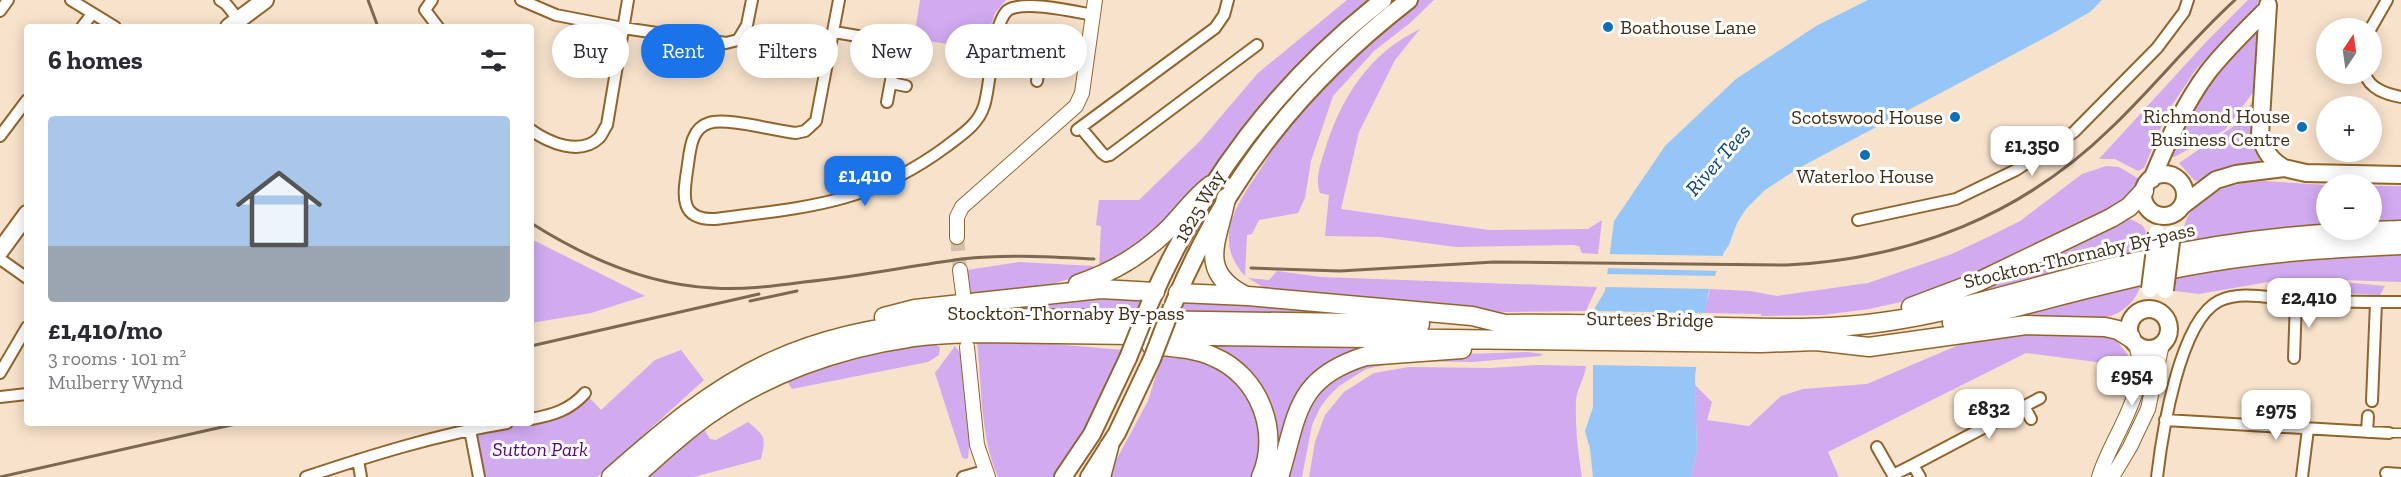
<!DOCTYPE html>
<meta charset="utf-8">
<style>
body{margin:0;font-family:"Zilla Slab",serif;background:#f7f7f7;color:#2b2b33;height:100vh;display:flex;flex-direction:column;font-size:22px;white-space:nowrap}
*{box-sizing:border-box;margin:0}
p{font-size:20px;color:#7c7c81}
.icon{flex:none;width:33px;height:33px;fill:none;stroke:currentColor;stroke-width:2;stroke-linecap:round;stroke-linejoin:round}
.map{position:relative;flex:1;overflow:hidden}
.panel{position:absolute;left:24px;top:24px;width:510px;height:402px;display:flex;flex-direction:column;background:#fff;border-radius:6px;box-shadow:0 3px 15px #0003}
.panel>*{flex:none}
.guide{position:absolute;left:552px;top:24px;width:570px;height:54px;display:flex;gap:12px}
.needle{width:39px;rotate:13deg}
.tools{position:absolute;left:2316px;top:18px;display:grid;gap:12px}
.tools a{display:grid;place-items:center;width:66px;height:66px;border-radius:50%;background:#fff;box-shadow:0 3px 15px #0003;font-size:30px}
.price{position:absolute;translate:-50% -51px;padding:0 14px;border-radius:12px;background:#fff;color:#222;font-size:20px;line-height:39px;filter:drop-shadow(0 2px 3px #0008)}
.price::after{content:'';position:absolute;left:50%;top:36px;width:18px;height:14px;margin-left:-9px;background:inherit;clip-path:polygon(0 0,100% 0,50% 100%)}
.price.on{background:#1a73e8;color:#fff}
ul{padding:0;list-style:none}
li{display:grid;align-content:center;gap:12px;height:318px;padding:0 24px}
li+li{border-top:2px solid #e1e1e2}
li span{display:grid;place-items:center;height:186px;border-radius:6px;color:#555}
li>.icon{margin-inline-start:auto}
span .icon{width:108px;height:108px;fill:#fffc;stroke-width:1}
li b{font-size:26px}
h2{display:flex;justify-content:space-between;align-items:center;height:72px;padding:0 24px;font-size:26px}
.tag{padding:0 21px;border-radius:27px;background:#fff;box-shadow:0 3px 15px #0003;font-size:21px;line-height:54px}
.tag.on{background:#1a73e8;color:#fff}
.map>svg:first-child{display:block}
.green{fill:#d1aaf0}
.water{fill:#96c6f8}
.pier{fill:#f7e2cb}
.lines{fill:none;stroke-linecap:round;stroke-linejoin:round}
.tertiary-tunnel{stroke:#d3bea7;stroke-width:14;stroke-dasharray:14 7;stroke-linecap:butt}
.pedestrian-casing{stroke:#926429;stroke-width:11}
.minor-casing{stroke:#926429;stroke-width:14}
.tertiary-casing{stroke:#926429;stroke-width:16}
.primary-casing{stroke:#926429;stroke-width:20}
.trunk-casing{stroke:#926429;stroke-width:21}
.pedestrian{stroke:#fff;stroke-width:8}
.minor{stroke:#fff;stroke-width:10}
.tertiary{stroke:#fff;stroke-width:14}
.primary{stroke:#fff;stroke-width:16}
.trunk{stroke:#fff;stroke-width:18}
.rail{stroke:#7d6951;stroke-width:3}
.primary-bridge-casing{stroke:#926429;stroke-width:20;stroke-linecap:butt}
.primary-bridge{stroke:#fff;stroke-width:16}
.poi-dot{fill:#0c6fbb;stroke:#fff;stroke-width:2}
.labels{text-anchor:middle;stroke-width:6;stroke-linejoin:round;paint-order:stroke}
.poi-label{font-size:20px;fill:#422e16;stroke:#fff;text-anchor:end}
.street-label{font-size:20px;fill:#422e16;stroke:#fff}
.park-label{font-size:20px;font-style:italic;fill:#56047d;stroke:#fff}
.water-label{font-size:21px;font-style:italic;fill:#024477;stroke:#fff}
</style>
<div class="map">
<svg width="2401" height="477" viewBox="0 0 2401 477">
<rect width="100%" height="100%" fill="#f7e2cb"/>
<!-- green -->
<path class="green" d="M920,0H1006L995,13L990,28H981L979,41L988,43L982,49L914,39Z
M1347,0H1368L1319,42L1274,90L1190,200L1157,234L1099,269L1101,226L1096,225L1099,200H1139L1200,141L1258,73Z
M1418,0H1434L1410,23L1374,51L1333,96L1311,161L1305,198L1298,213L1259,220L1252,234L1247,235L1245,276C1208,236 1243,197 1265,162C1271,153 1274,142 1280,133C1314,86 1372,37 1418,0Z
M2248,0H2259L2254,10L2197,68L2168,111L2144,168L2138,171L2115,159H2099L2207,41Z
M2259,26L2257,87L2225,130L2174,157L2168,156L2187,117L2218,69Z
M1420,29L1395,60L1359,132L1341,209L1489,230L1588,229L1602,220L1598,254L1582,253L1579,246L1573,245L1456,247L1380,237L1325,236L1329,195L1320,193C1315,180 1320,165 1324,153C1340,99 1368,54 1420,29Z
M2255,98V151L2261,162L2259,165L2222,170L2197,181L2194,180L2179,163L2237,124Z
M2106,166L2119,167L2139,179L2120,208L1944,289L1910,300L1869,309L1823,315L1761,316V314L1704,313L1710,289L1750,291L1777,296L1868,283L1952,254L1990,236L2020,221L2082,174Z
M2264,181L2326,185V229L2182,244C2183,195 2222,184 2264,181Z
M2372,186H2401V222L2372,225Z
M2126,218C2148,225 2148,229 2145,253L1957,301L1953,295Z
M531,239L645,296L591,313L531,323Z
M2401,251V282L2342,280L2312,292L2275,291L2277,288L2288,283L2285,279L2199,294L2175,291L2177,274L2244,263Z
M1019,262L1093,266V272L1045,286L969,293L967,270Z
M1277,271L1321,277L1597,287L1586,311L1503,312L1445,309L1268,290L1248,278L1269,280Z
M2141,282C2138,301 2121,315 2103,318L2102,321L1994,319Z
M2343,282L2385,286L2380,295L2322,292Z
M1186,294L1395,317L1179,311Z
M1060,297L1148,299L1140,310L1085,309L1084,312L987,309Z
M2080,332L2113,336L2131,359L2128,369L2112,364L2026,353L1828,452L1839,477H1691L1697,451L1695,385L1712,402L1707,420L1749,426L1781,396L1803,389L1867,384L1961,344L2017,335Z
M1003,340L1124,350L1104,404L1055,477H998C980,436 982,386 977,342Z
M1175,342L1380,344L1361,351L1287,417L1275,459L1262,391Z
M932,344L940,347L939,355L928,362L792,389L787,381L798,374L875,352Z
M955,346L965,360L970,436L968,458L965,459L962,457L935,373Z
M681,350L704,380L597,477H479L470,430L510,423H531L556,414L585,393L601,410L655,360Z
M1527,352L1543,354L1540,356L1473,362L1405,361L1366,369L1339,386L1327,398L1320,408L1312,425L1302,477H1283L1289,451L1316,394L1352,366L1407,356Z
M1163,353L1206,359L1243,385L1263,434L1254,477H1107L1148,401Z
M1537,365L1586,366C1585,378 1576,390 1576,402C1575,426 1578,453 1582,477H1309L1315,442L1325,415L1344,392L1374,373L1409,367L1490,368Z
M748,422C765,436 766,437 761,459L694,477H644L697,431L704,429L710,439L716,440Z"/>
<!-- water -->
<path class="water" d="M1868,0H2102L2090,12L2050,35L1797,169L1765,190L1746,209L1737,223L1729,245L1724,252L1708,294L1695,376L1697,451L1691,477H1593L1590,449L1585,431L1593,407V311L1605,291L1614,221L1665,146L1736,79L1816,26Z"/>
<!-- pier -->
<path class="pier" d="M1607,254L1725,256L1720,271L1605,268Z
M1604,274L1719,276L1714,289L1603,287Z
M1590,311L1707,313L1699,367L1591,365Z"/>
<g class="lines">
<!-- tertiary-tunnel -->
<path class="tertiary-tunnel" d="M957,237L960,270"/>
<!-- pedestrian casing -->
<g class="pedestrian-casing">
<path id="pedestrian" d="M2389,433H2401"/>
</g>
<!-- minor casing -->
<g class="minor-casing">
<path id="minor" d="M71,0L115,27
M220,0L226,4L239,20
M432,0L425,10L438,27
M521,0L556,15L623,28L726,43L738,40L747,25L752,0
M839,0L816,121L805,131L796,133C775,131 726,117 709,123C689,129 690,155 687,171C683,197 680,220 715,219C808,207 869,204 947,146C961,135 978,125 984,106C991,85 992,23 1008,10C1025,0 1072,11 1093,15
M0,11L8,0
M82,27L92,14
M2371,28L2387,0
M834,32L911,45
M992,62L1038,70
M2365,74C2370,89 2386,94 2401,97
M1037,81L1040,57
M891,83L906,86
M887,102L898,43
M1081,128L1102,153L1106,156L1110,155L1257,45
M531,130C549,143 580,156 599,138C602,135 604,129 607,125L628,0
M1077,130L1215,28L1224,15L1228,0
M0,136L27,100
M1858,220L1956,199L2016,170L2074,132L2157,48L2184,12L2188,0
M0,259L27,278
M2294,358L2296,300
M0,373L27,327
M0,397L27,394
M2372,401L2376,302
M2024,406L2031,419
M531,419C553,415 570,410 585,393
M2165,420L2389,433
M470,430L479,477
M2367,432L2368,416
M1877,447L1893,475L1913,465
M358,460L361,477
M2386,473L2401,474
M306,477C372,455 439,434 507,423
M963,477L984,471
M1920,477L1913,465L2040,398
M2157,477C2162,435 2179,321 2219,301C2243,290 2271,299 2296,300C2331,302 2366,302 2401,302
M2302,477L2308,429"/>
</g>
<!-- tertiary casing -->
<g class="tertiary-casing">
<path id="tertiary" d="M957,237V217L962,207L1076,106L1082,93L1095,0
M960,270L963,293
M967,347L977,445L988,477
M2099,477C2112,434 2151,392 2136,344
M2112,477L2130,447L2148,409L2162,344"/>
</g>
<!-- primary casing -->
<g class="primary-casing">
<path id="primary" d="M2268,5L2260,135C2264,150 2270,160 2284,168
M229,27L265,0
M2143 195a21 21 0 1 1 42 0a21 21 0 1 1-42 0Z
M2152,179C2167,143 2184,104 2208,72C2226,49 2247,29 2268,8
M2183,205L2216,180L2236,174L2284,168L2306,173L2401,175
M0,251L27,214
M1150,303C1203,181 1278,82 1383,0
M1174,303C1226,178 1302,83 1409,0
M2129 329a20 20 0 1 1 40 0a20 20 0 1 1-40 0Z
M1063,477L1092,434L1128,358
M1089,477L1117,433L1152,359"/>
</g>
<!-- trunk casing -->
<g class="trunk-casing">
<path id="trunk" d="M1226,198C1219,239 1195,271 1246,296
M1078,284C1108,274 1138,257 1162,235C1180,219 1192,199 1211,185
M1178,293L1248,296L1472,316L1505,324C1578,323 1651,326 1724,327C1776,328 1830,330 1883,322C1971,310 2056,278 2144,260C2228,241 2315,232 2401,230
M1911,307L1980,281L2111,218L2129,207L2144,191
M884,317L915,309L1101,289L1155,292
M1952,323C2029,305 2105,282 2183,267C2255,253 2328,248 2401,245
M1151,345C1172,347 1194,348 1214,357C1259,376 1281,432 1261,477
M611,477C661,433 711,389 773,361C886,309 1017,318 1139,320C1233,321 1327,322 1420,324
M634,477C658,456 681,434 708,415C766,374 838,348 908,338C930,334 954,334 977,333L1761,343L1816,341L1869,347L2026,325L2105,327L2118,330L2131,338
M1101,477L1109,447
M1279,477C1298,416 1294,378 1366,356L1462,349"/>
</g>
<!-- pedestrian -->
<use href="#pedestrian" class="pedestrian"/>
<!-- minor -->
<use href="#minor" class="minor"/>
<!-- tertiary -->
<use href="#tertiary" class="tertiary"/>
<!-- primary -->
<use href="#primary" class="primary"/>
<!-- trunk -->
<use href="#trunk" class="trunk"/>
<!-- rail -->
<path class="rail" d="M368,0L378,27
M531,223C586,258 648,285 713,288C744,290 774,286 804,282C857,277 909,266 962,259C1006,254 1050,257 1094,259
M1251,268L1340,271L1494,262L1787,265C1911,259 2022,215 2111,128C2154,87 2191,40 2235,0
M750,301L797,291
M531,346L759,294
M0,477L240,423"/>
<!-- primary-bridge casing -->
<g class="primary-bridge-casing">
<path id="primary-bridge" d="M2150,289L2157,233
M2165,290L2172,234
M1128,358L1150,303
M1152,359L1172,307"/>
</g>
<!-- primary-bridge -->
<use href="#primary-bridge" class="primary-bridge"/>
</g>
<!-- markers -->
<g class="poi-dot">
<circle cx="1608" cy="27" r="6"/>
<circle cx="1955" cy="117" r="6"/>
<circle cx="2302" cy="127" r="6"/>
<circle cx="1865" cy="155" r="6"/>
</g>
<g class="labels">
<!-- poi labels -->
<g class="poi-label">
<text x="1620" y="34" text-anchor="start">Boathouse Lane</text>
<text x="2290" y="123">Richmond House<tspan x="2290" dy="23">Business Centre</tspan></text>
<text x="1943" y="124">Scotswood House</text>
<text x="1865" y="183" text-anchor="middle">Waterloo House</text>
</g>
<!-- street labels -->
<g class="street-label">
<text transform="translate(1199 206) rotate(-60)" y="7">1825 Way</text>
<text transform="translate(2079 255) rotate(-13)" y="7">Stockton-Thornaby By-pass</text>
<text x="1066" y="320">Stockton-Thornaby By-pass</text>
<text transform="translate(1650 319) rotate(1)" y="7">Surtees Bridge</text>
</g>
<!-- park labels -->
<g class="park-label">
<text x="540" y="456">Sutton Park</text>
</g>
<!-- water labels -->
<g class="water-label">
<text transform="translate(1718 160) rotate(-49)" y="7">River Tees</text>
</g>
</g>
</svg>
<div class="tools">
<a><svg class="needle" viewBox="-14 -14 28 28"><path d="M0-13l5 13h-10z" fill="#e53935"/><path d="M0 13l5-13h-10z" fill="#7c7c81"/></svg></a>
<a>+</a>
<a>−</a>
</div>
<b class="price" style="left:2032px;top:177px">£1,350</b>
<b class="price on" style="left:865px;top:207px">£1,410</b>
<b class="price" style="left:2309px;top:329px">£2,410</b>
<b class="price" style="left:2132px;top:407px">£954</b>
<b class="price" style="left:1989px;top:440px">£832</b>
<b class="price" style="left:2276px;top:441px">£975</b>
<div class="guide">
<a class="tag">Buy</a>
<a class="tag on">Rent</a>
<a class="tag">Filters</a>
<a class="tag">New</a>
<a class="tag">Apartment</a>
</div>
<section class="panel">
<h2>6 homes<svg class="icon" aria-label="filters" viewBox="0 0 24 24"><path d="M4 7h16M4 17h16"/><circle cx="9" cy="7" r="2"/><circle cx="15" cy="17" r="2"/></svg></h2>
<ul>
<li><span style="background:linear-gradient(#a9c7e8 70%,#9aa5b1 0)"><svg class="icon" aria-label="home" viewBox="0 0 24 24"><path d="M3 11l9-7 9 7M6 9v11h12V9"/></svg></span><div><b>£1,410/mo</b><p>3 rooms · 101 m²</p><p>Mulberry Wynd</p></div></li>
</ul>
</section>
</div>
